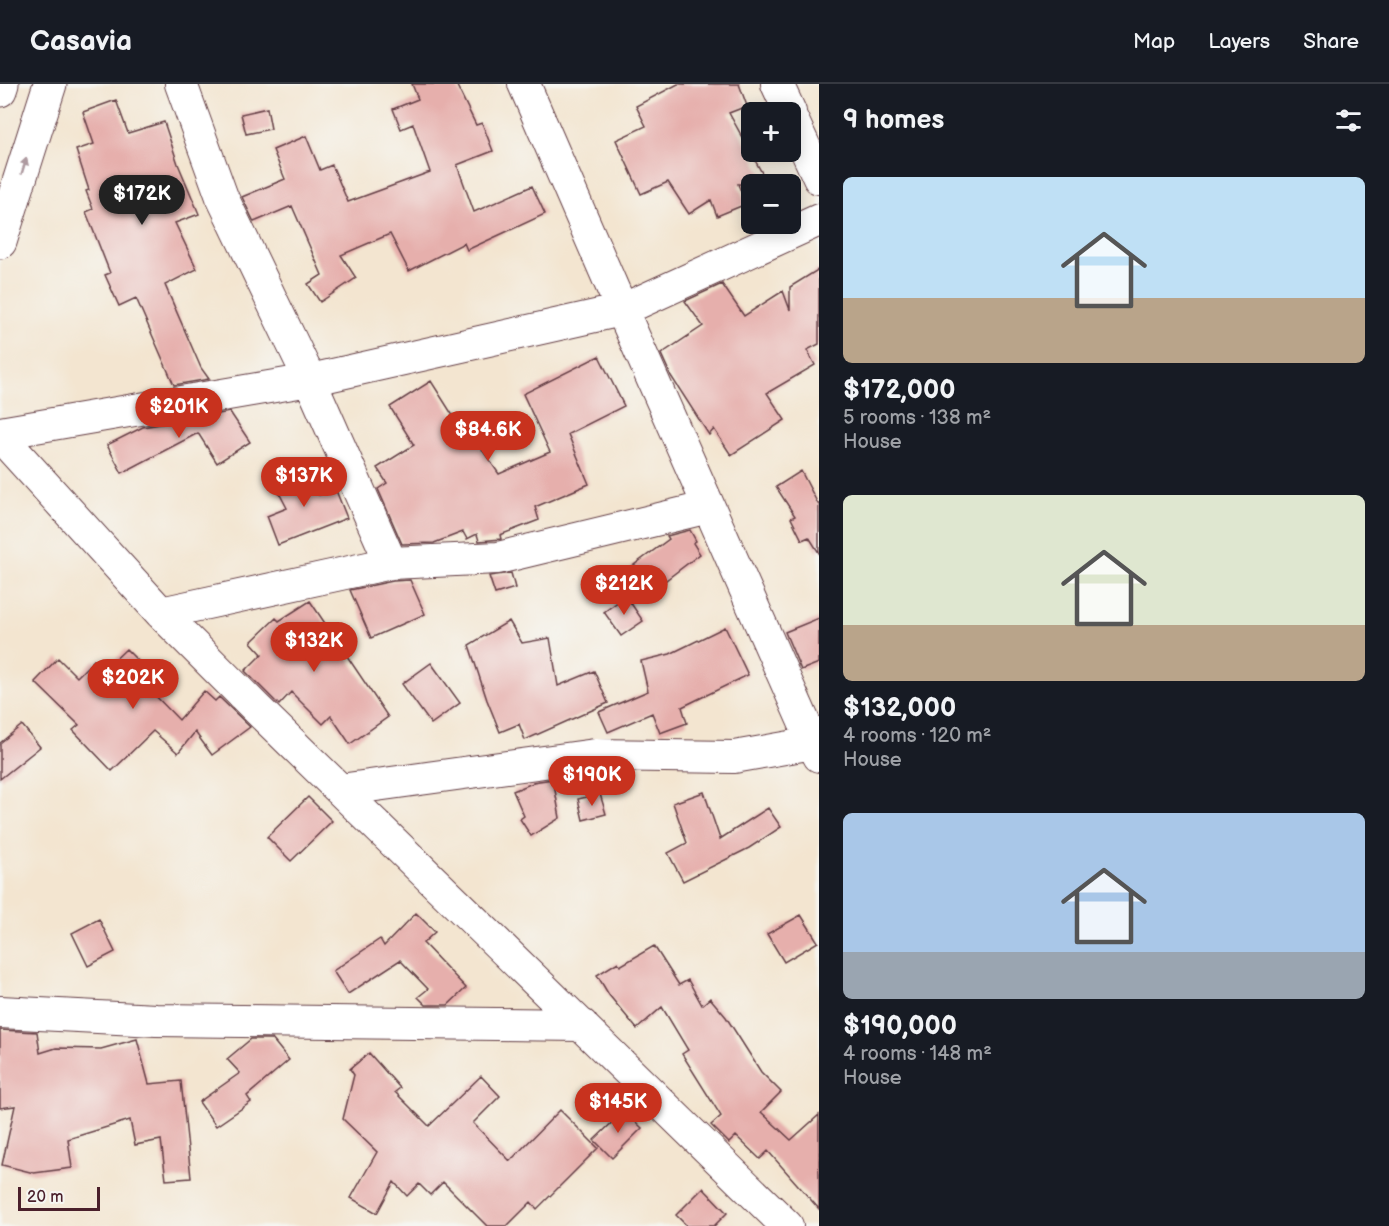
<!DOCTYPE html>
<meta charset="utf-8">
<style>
body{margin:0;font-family:"Balsamiq Sans",sans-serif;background:#242831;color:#f1f3f6;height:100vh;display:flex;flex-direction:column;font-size:22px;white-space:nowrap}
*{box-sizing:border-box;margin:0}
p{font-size:20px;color:#9ea1a6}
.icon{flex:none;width:33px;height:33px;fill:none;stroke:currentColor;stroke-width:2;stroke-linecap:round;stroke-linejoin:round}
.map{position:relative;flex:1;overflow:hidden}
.details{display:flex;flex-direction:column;background:#171b24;width:570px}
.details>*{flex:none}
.tools{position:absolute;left:741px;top:18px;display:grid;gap:12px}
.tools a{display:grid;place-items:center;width:60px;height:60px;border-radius:9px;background:#171b24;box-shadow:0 3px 15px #0003;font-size:30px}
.scale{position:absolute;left:18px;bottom:15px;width:82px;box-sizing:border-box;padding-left:6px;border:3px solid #4a1f2b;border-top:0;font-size:16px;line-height:21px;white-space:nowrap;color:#4a1f2b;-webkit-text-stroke:4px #f6f6f2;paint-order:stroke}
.price{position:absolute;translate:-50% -51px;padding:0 14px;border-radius:21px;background:#c8321e;color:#fff;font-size:20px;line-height:39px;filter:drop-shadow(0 2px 3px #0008)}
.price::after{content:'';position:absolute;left:50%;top:36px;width:18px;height:14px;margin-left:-9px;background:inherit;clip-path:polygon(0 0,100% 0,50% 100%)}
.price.on{background:#222;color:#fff}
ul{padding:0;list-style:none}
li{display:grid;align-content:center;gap:12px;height:318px;padding:0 24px}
li span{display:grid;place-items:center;height:186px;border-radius:9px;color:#555}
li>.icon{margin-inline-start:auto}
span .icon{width:108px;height:108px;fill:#fffc;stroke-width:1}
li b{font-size:26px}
h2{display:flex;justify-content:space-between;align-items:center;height:72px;padding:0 24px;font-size:26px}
header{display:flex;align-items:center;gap:36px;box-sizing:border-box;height:84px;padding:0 30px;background:#171b24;border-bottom:2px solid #363941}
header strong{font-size:28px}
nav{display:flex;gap:33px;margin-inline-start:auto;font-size:21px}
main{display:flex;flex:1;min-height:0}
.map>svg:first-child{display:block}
.building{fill:#e6afac}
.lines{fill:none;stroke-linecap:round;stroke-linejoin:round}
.minor-casing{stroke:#633d44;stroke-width:34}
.secondary-casing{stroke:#633d44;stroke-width:35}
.minor{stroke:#fff;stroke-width:32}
.secondary{stroke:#fff;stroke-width:33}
.oneway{fill:#ae9aa0}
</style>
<header>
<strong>Casavia</strong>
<nav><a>Map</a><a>Layers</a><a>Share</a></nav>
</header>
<main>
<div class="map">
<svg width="819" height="1142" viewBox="0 0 819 1142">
<rect width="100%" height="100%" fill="#f6f6f2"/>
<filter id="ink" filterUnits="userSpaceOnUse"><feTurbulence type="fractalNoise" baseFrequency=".0167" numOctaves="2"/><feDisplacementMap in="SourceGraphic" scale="12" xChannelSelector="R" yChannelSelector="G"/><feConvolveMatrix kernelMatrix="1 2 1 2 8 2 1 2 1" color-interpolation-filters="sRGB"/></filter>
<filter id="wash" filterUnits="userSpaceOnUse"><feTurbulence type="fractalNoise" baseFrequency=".008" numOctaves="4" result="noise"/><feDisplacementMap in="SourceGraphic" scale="24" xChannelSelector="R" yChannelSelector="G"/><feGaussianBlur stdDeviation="1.35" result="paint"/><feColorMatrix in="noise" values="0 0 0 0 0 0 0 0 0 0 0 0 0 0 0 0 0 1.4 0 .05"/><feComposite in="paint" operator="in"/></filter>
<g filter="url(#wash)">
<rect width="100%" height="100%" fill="#f3e5d0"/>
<g id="blocks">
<!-- building -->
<path class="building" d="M412,0H456L476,41L482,39L493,67L457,81L474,128L532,102L545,130L467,166L464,159L409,187L390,150L341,171L356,194L320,218L308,200L322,191L292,122L254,138L242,113L285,95L273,66L306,52L320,86L332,81L348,118L430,88L413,40L401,45L393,25L418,15Z
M678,0H739L747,22L729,29L768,100H738L746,120L717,132L711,116L689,130L668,98L641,110L616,56L646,42L636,22Z
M116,16L128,49L164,38L178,80L199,130L175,139L197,185L165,201L201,284L209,295L174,301L136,214L119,222L105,191L110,189L86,128L93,125L86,107L89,106L76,66L94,60L83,28Z
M267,24L271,45L246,50L241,30Z
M819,185V260L807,266L815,281L767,309L785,336L731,371L714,345L709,351L671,292L661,270L703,242L685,217L722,200L744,232L783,207L790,226V203Z
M599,272L624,322L568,350L589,400L535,423L539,436L500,451L501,455L479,457L477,450L467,455L463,448L434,459L402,460L378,405L387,399L377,384L414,361L390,323L431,297L455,335L459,333L474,358L476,357L499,390L550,368L523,310Z
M230,328L250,358L217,379L198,349L122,389L107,361L143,343Z
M304,383L319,411L335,404L347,434L278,461L267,432L287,424L274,399Z
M801,387L818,420H819V469L809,453L802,456L791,434L795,432L776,403Z
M690,446L696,457L693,459L700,470L649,509L630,484L669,455L667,452Z
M511,489L515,504L495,510L489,492Z
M410,496L425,530L371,554L350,506L393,497Z
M626,512L643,537L621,552L604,528Z
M310,517L388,633L350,660L331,632L323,640L291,608L279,621L245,587L262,570L251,558L276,534L279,537Z
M819,534V579L801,586L785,548Z
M509,537L522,559L550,554L558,602L594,587L608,619L525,656L519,640L500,648L487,616L469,561Z
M725,543L748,591L682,623L687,639L660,649L652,629L608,648L599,628L648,607L641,577L670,570Z
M126,565L141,580L139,582L152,596L146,602L179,636L204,607L215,617L219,613L250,643L212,671L195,648L178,669L153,647L112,687L73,646L79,641L35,598L58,574L77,593L94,576L104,586Z
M431,579L460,619L431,640L402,600Z
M22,641L40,663L0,695V659Z
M553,695L560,734L531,752L520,735L524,732L513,707L533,699V698Z
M704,708L720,755L768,724L781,743L749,764L683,797L668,769L687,759L673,719Z
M600,710L606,730L583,736L578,715Z
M308,713L332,737L291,777L267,753Z
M416,829L435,848L423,859L466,904L448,921H426L418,913L428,905L400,876L348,910L333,887L380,855L384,862Z
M801,831L818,858L784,878L767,850Z
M99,835L115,868L88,882L72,849Z
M654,862L679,901L688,896L702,921L710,914L726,933L761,988L781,1008L761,1028L791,1056L819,1031V1125L768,1067L760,1075L736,1052L729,1059L711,1041L721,1032L682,970L688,966L662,923L637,945L609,911L597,891L618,878L620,882Z
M0,946L37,948L40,969L56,964L101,965L137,955L149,1000L181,997L191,1094L166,1096L161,1056L135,1061L130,1036L68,1055L72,1084L34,1089L2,1081L15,1022L0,1024Z
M251,955H272L289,976L247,1012L251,1018L216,1042L199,1018L240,989L227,975Z
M369,969L400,1004L395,1008L429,1042L481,992L500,1012L473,1039L510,1077L560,1026L598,1064L537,1125L531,1118L507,1142H487L443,1098L430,1111L419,1100L407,1112L394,1098L377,1129L351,1114L377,1068L343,1035L354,991L350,985Z
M624,1027L642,1044L612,1074L594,1056Z
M703,1104L727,1129L714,1142H687L676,1131Z"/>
</g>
</g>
<g filter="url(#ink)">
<use href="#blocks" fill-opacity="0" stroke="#633d44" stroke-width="1.5"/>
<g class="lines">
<!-- minor casing -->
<g class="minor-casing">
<path id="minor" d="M181,0L222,113L310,296L391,479
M524,0L622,226L819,672
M777,0L790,28
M790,31L819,94
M0,349L310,296L622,226L819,136
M0,352L161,529L255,623L787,1142
M161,529L391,479L498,474L709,423
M340,706L595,671L734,673L813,659L819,656
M0,928L156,936L582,941"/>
</g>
<!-- secondary casing -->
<g class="secondary-casing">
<path id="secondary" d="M0,6L2,0
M0,158L50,0"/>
</g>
<!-- minor -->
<use href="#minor" class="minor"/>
<!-- secondary -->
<use href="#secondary" class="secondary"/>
</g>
<!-- one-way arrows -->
<defs><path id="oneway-solid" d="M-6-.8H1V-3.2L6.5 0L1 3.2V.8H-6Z" transform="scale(1.5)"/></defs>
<use class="oneway" href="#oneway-solid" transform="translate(24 82) rotate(-73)"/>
</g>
</svg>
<div class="tools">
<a>+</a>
<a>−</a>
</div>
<div class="scale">20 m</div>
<b class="price on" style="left:142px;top:142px">$172K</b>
<b class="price" style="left:179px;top:355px">$201K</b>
<b class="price" style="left:488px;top:378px">$84.6K</b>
<b class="price" style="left:304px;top:424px">$137K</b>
<b class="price" style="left:624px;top:532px">$212K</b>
<b class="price" style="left:314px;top:589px">$132K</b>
<b class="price" style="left:133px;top:626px">$202K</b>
<b class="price" style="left:592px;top:723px">$190K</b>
<b class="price" style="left:618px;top:1050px">$145K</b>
</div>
<section class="details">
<h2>9 homes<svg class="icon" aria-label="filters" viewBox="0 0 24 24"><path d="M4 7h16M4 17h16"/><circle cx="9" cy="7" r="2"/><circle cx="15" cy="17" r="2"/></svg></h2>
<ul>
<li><span style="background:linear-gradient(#bfe0f5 65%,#b9a48a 0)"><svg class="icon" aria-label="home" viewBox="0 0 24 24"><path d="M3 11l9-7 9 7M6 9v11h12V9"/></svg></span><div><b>$172,000</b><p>5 rooms · 138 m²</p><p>House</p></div></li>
<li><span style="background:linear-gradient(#dfe7d0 70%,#b9a48a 0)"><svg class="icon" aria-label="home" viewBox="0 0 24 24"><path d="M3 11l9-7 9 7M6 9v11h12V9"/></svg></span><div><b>$132,000</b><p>4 rooms · 120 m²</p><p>House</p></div></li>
<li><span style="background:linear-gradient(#a9c7e8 75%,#9aa5b1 0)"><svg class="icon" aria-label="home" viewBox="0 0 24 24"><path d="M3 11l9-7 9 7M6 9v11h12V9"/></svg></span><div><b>$190,000</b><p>4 rooms · 148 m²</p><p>House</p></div></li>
</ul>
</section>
</main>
